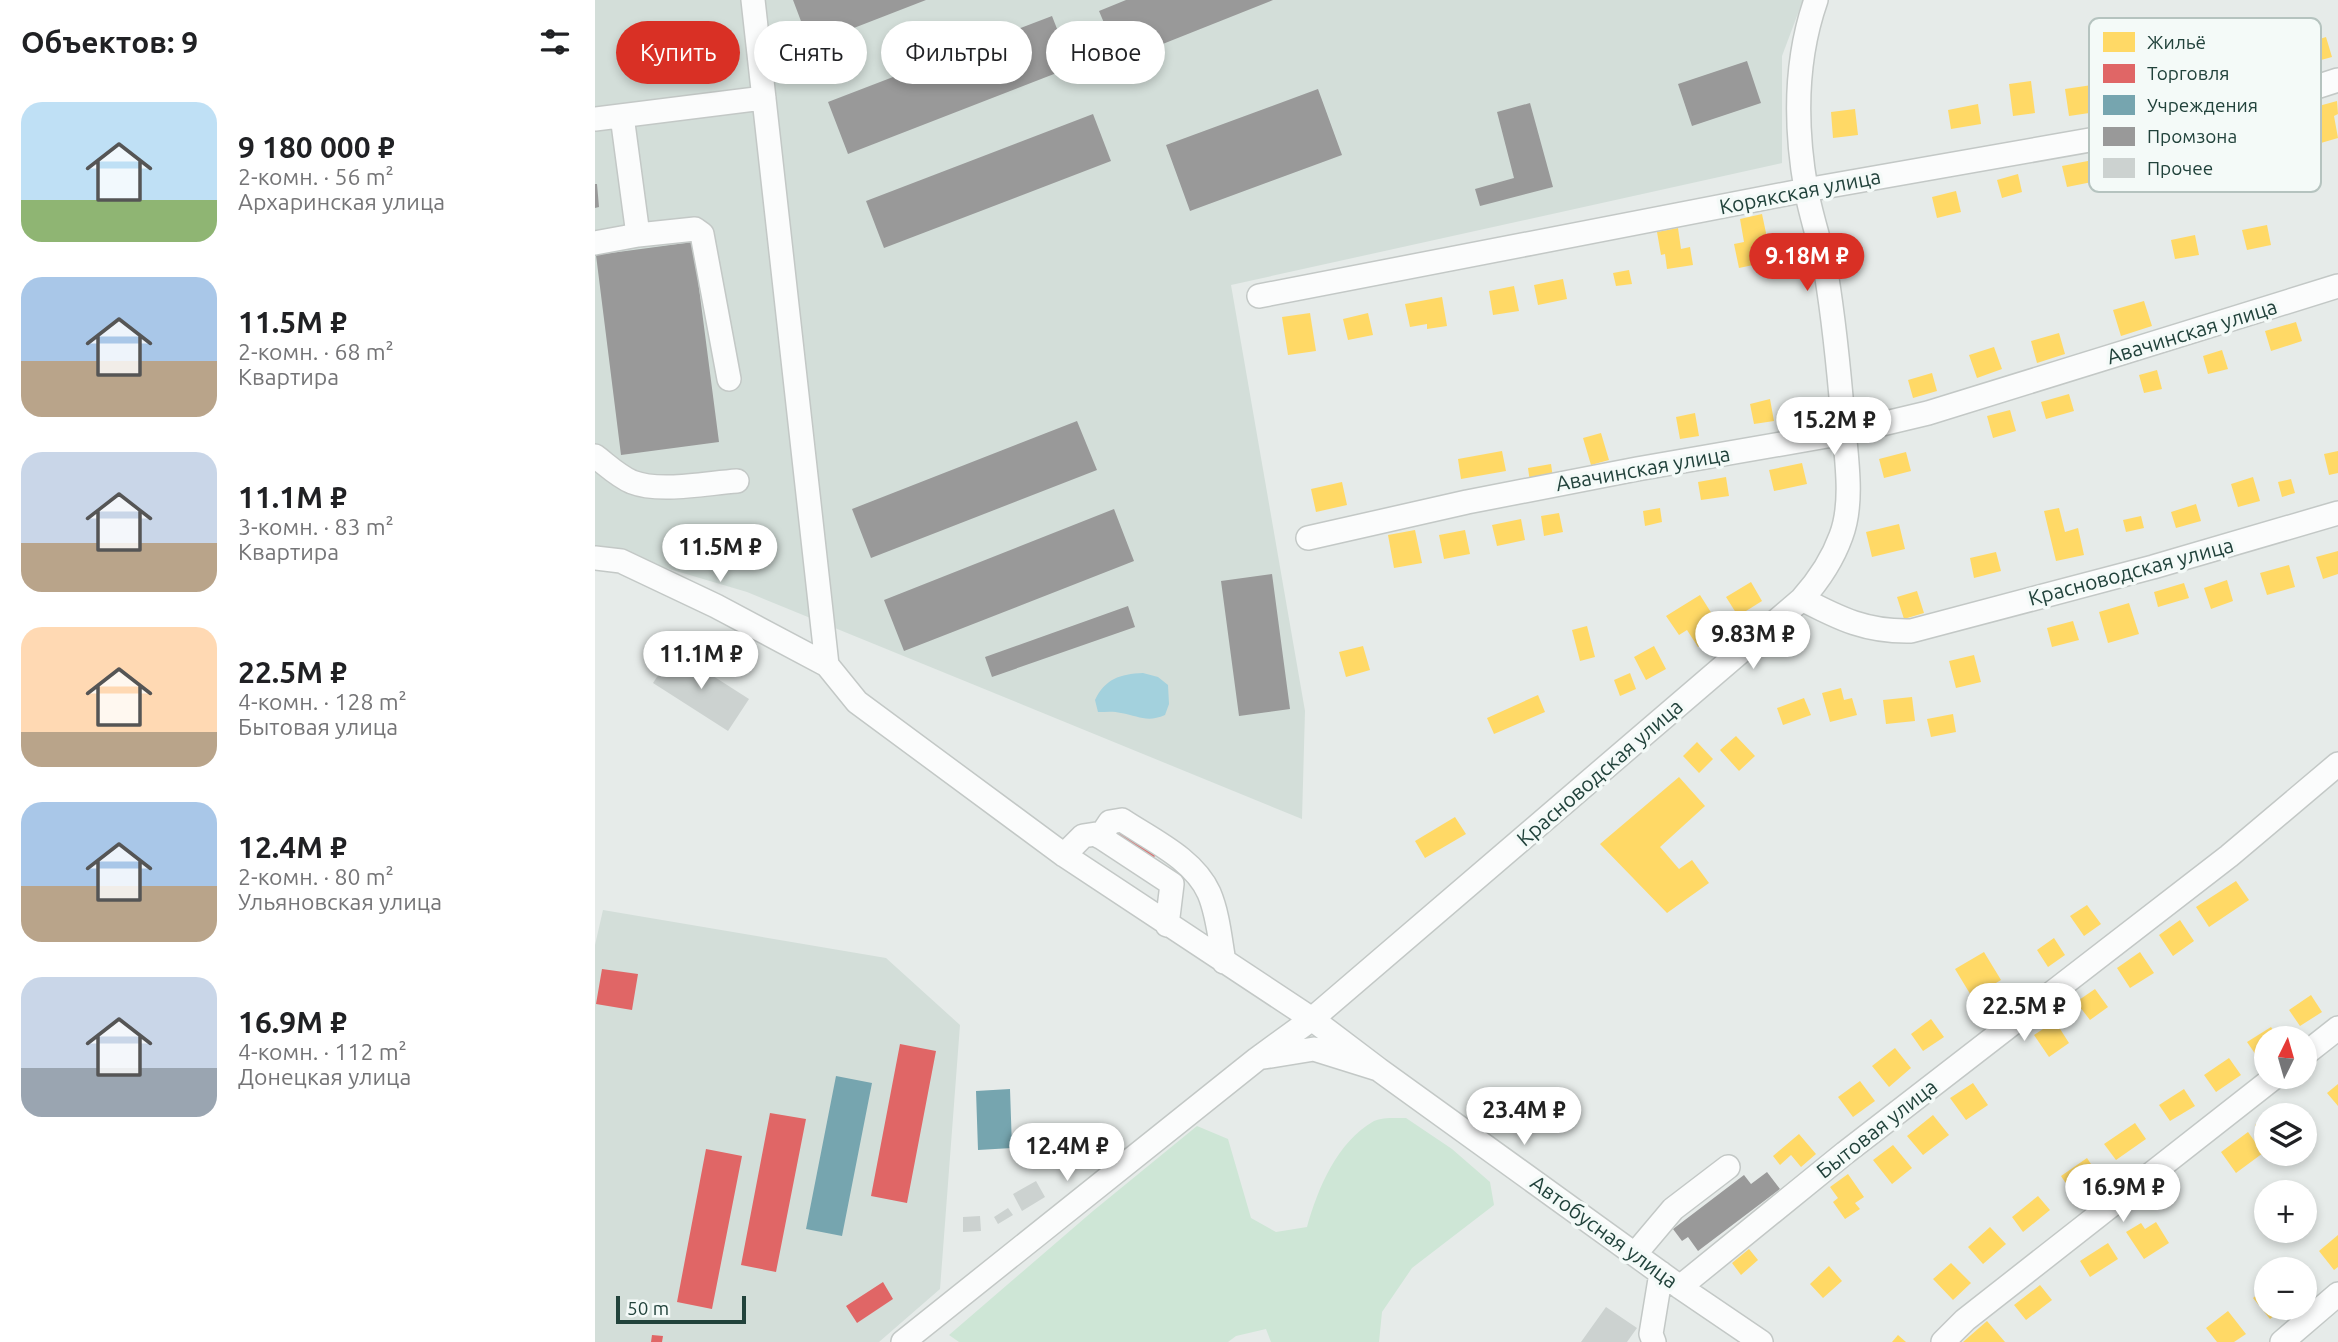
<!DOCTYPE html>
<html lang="ru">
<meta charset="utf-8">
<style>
body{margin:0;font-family:Ubuntu,sans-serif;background:#f6f6f6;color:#202124;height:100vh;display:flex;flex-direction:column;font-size:26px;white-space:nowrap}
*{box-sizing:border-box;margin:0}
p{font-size:23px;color:#757577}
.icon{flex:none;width:38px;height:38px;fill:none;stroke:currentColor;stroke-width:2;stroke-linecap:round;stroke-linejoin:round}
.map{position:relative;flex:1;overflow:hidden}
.details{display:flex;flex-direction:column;background:#fff;width:595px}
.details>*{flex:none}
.guide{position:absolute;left:21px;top:21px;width:665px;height:63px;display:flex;gap:14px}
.needle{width:46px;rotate:5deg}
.fabs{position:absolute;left:1659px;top:1026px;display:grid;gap:14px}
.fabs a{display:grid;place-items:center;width:63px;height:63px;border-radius:50%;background:#fff;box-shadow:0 4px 10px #0003;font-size:35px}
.scale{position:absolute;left:21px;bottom:18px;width:130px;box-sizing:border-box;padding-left:7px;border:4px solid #21423b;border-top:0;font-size:19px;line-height:24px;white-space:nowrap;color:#21423b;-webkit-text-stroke:5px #f4faf8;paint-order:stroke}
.price{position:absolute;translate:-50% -60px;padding:0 16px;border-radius:24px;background:#fff;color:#222;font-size:23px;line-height:46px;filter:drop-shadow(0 2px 4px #0008)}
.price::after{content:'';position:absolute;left:50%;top:42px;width:21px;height:16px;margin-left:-10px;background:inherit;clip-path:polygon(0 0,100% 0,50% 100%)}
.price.current{background:#d93025;color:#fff}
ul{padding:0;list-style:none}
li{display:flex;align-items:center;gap:21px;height:175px;padding:0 21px}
li span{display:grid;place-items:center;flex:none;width:196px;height:140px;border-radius:21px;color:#555}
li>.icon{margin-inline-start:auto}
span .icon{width:84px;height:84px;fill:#fffc;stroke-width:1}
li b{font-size:30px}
h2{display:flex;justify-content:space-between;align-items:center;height:84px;padding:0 21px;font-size:30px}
.tag{padding:0 24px;border-radius:32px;background:#fff;box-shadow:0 4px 10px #0003;font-size:24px;line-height:63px}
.tag.current{background:#d93025;color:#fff}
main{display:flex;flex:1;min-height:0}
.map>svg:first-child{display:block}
.built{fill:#d3ded9}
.green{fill:#cee6d6}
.water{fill:#a3d1dd}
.homes{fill:#ffd966}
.shops{fill:#e06666}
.public{fill:#76a5af}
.industry{fill:#999}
.building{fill:#ccd2d0}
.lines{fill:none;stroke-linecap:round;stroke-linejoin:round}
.minor-casing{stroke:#c3c8c6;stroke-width:26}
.minor{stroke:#fbfcfc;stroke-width:23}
.labels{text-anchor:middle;stroke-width:7;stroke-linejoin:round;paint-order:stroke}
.street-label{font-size:21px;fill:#21423b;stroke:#f4faf8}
.key{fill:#f4faf8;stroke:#b5c3bf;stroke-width:2}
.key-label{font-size:19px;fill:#21423b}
</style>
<main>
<section class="details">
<h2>Объектов: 9<svg class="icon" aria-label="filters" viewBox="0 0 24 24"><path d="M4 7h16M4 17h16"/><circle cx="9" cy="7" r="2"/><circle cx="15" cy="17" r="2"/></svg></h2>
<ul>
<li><span style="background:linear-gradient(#bfe0f5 70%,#8fb573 0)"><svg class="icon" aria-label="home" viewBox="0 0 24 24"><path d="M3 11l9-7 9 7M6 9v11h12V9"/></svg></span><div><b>9 180 000 ₽</b><p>2-комн. · 56 m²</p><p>Архаринская улица</p></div></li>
<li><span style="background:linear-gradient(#a9c7e8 60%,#b9a48a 0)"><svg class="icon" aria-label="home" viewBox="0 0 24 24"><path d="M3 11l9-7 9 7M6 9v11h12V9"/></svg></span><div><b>11.5M ₽</b><p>2-комн. · 68 m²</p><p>Квартира</p></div></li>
<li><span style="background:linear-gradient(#c9d6e8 65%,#b9a48a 0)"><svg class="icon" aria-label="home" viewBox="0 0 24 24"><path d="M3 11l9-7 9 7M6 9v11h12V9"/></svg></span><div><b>11.1M ₽</b><p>3-комн. · 83 m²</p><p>Квартира</p></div></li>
<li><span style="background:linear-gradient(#ffd9b3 75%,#b9a48a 0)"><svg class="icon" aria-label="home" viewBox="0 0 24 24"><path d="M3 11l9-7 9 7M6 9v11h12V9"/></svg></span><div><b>22.5M ₽</b><p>4-комн. · 128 m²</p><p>Бытовая улица</p></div></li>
<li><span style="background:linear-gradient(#a9c7e8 60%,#b9a48a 0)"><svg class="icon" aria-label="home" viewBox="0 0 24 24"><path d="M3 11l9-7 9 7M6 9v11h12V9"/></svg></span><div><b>12.4M ₽</b><p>2-комн. · 80 m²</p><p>Ульяновская улица</p></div></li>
<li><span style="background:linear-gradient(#c9d6e8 65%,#9aa5b1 0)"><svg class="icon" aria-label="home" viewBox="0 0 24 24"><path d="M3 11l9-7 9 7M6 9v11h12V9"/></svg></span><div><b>16.9M ₽</b><p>4-комн. · 112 m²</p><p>Донецкая улица</p></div></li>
</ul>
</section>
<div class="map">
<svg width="1743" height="1342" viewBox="0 0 1743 1342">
<rect width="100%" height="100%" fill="#e6ebe9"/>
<!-- built -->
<path class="built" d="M0,0H1208L1187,56V163L636,285L710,711L707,819L152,592L0,547Z
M8,910L291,958L365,1025L345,1289L284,1342H0V945Z"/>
<!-- green -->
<path class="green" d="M811,1118L857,1149L895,1182L899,1205L817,1268L787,1312L784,1342H676L671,1329L641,1336L633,1342H364L354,1335L498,1211L602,1126L633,1139L656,1218L681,1232L712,1227C723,1188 742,1142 779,1121C787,1117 802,1118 811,1118Z"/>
<!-- water -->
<path class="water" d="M548,673L563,677L573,685L574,704L570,715C552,723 544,716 526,713C519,711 511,712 503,712L500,700C510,679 525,674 548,673Z"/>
<!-- homes -->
<path class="homes" d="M1731,37L1737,57L1715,63L1709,44Z
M1436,81L1440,113L1418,116L1414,84Z
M1497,85L1501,112L1474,116L1470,89Z
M1742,101L1743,114L1739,116L1743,138L1719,145L1709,110Z
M1383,104L1386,124L1356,129L1353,110Z
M1260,109L1263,135L1238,138L1236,112Z
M1498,160L1502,181L1472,187L1467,166Z
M1423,174L1427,192L1407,198L1402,180Z
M1361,191L1366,212L1342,218L1337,197Z
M1167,214L1177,261L1144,268L1139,244L1149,242L1145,219Z
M1672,225L1676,245L1652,250L1647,230Z
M1083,228L1086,249L1095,247L1098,265L1072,269L1070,254L1066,255L1062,232Z
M1600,235L1604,255L1580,259L1576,240Z
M1034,270L1037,284L1021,286L1018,273Z
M968,279L972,299L943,305L939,285Z
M919,286L924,311L898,315L894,291Z
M847,297L852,326L832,329V324L815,327L810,304Z
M1549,301L1557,326L1526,336L1518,310Z
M715,313L721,351L693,355L687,317Z
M773,313L778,335L753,340L748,319Z
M1701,322L1707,341L1676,351L1670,331Z
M1464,333L1470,354L1442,363L1436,341Z
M1399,347L1407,369L1382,378L1374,355Z
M1627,350L1633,369L1613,374L1608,356Z
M1562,370L1567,389L1549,393L1544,375Z
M1337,373L1342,391L1318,398L1313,380Z
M1474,394L1479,411L1451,419L1446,402Z
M1175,399L1179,421L1159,424L1155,404Z
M1415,410L1421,431L1398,438L1392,416Z
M1100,413L1104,436L1085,439L1081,417Z
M1006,433L1014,460L996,465L988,438Z
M907,451L911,471L866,479L863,459Z
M1743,451V473L1734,475L1729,454Z
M1311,452L1316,471L1289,478L1284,459Z
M1207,463L1212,484L1179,491L1174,470Z
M956,464L958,478L935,482L933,468Z
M1131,477L1134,496L1106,500L1103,482Z
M1658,477L1665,501L1643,507L1636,484Z
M1696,479L1700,493L1687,497L1683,482Z
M747,482L752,505L721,512L716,489Z
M1601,504L1606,521L1581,528L1576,512Z
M1065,508L1067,522L1050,526L1048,511Z
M1464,508L1470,532L1483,528L1489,555L1461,561L1449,511Z
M964,513L968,532L949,536L946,516Z
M1546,516L1549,528L1531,532L1528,520Z
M926,519L930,540L902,546L897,525Z
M1304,524L1310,549L1277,557L1271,532Z
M820,530L827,563L799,568L793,535Z
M870,530L875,554L849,559L844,535Z
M1743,551V574L1728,579L1721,557Z
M1401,552L1406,571L1379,578L1375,558Z
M1694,565L1700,587L1672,595L1665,573Z
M1632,580L1638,601L1616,609L1609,588Z
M1156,582L1167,601L1143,616L1131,597Z
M1589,583L1594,598L1563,607L1559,592Z
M1322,591L1329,613L1309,619L1302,597Z
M1105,595L1117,614L1109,619L1120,637L1103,647L1092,630L1084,635L1071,616Z
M1534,603L1544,634L1513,643L1504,612Z
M1478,621L1484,640L1457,647L1452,628Z
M992,626L1000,657L985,661L977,630Z
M768,646L775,670L751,677L744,652Z
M1059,646L1071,669L1051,680L1039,657Z
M1379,655L1386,682L1361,688L1354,661Z
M1035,673L1041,689L1025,696L1019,680Z
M1246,688L1249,700L1257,698L1262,715L1235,722L1227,693Z
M943,695L950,712L899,734L892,718Z
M1317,697L1320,721L1291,724L1288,700Z
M1209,698L1216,715L1188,725L1182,708Z
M1358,714L1361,732L1336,737L1332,719Z
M1141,736L1160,756L1144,771L1125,750Z
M1102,742L1118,759L1104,773L1088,756Z
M1084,777L1110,806L1065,847L1084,869L1097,860L1114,883L1072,913L1005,844Z
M860,817L871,834L830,858L820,841Z
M1641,881L1654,900L1614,927L1601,907Z
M1492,905L1506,924L1489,936L1475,916Z
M1585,920L1599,941L1578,956L1564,935Z
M1459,938L1470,955L1453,967L1442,950Z
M1389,952L1406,980L1377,997L1360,969Z
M1545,952L1559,973L1535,988L1522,968Z
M1500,989L1513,1007L1495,1020L1481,1002Z
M1716,995L1727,1012L1705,1026L1694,1010Z
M1336,1019L1349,1037L1328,1051L1316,1034Z
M1460,1021L1474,1043L1454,1057L1439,1035Z
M1676,1027L1683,1038H1671V1052L1663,1058L1652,1042Z
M1300,1048L1316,1068L1294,1087L1277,1066Z
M1634,1058L1646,1075L1621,1092L1609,1075Z
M1265,1081L1280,1101L1258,1117L1243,1097Z
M1378,1083L1393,1105L1371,1120L1355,1098Z
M1743,1084V1106L1732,1093Z
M1589,1089L1600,1106L1575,1121L1564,1105Z
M1687,1105L1694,1115H1674Z
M1338,1115L1354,1135L1328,1155L1312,1136Z
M1671,1117V1141L1660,1125Z
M1540,1123L1551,1139L1521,1160L1509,1144Z
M1653,1132L1668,1153L1641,1173L1626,1152Z
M1204,1134L1221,1154L1206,1167L1196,1155L1185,1165L1178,1156Z
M1298,1145L1317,1168L1297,1184L1278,1160Z
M1492,1158L1502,1173L1476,1191L1466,1176Z
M1253,1174L1269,1197L1260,1203L1265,1209L1250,1219L1238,1202L1243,1198L1235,1187Z
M1443,1196L1455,1210L1428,1232L1417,1217Z
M1561,1222L1574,1243L1549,1259L1531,1232L1546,1223L1550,1229Z
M1395,1227L1411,1244L1388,1264L1373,1247Z
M1743,1235V1267L1739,1270L1724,1251Z
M1513,1243L1523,1259L1495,1277L1485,1261Z
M1154,1249L1163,1260L1146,1275L1137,1263Z
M1356,1263L1376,1283L1358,1300L1338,1279Z
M1234,1266L1247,1281L1228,1298L1215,1284Z
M1445,1285L1457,1300L1431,1320L1419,1305Z
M1671,1288V1307H1690L1675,1319L1658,1298Z
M1633,1311L1651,1334L1639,1342H1622L1611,1328Z
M1392,1321L1410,1342H1368Z
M1303,1335L1311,1342H1297Z"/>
<!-- shops -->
<path class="shops" d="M529,827L564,850L553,866L518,843Z
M7,969L43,974L37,1010L1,1004Z
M305,1044L341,1051L312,1203L276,1196Z
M175,1113L211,1119L181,1272L146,1265Z
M111,1149L147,1156L117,1309L82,1302Z
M288,1282L298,1299L262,1323L251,1306Z
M57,1335L68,1336L67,1342H56Z"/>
<!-- public -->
<path class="public" d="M241,1076L277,1083L247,1236L211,1229Z
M415,1089L417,1148L383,1150L381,1091Z"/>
<!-- industry -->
<path class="industry" d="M198,0H331L215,45Z
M531,0H678L525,61L504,11Z
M457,16L477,67L253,154L233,102Z
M1152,61L1166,103L1097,126L1083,84Z
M723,89L747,155L595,211L571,145Z
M935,103L958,187L885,206L880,189L919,178L902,112Z
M498,114L516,161L289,248L271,201Z
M0,184H2L4,207L0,208Z
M98,242L124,442L26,455L1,255Z
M482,421L502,470L276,558L257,509Z
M519,509L539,561L309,651L289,600Z
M677,574L695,709L644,716L626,581Z
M533,606L540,627L397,677L390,657Z
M1172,1172L1185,1189L1103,1251L1093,1237L1087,1241L1078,1229L1149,1175L1156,1184Z"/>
<!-- building -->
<path class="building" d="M79,651L154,699L133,731L58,683Z
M441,1181L450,1197L427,1211L418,1194Z
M413,1208L418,1215L403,1224L399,1217Z
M385,1216L386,1231L368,1232V1217Z
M1011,1307L1042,1328L1032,1342H986Z"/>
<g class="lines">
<!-- minor casing -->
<g class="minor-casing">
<path id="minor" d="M158,0L232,665L262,702L469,855L717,1019L783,1069
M27,116L43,235
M0,119L169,98
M0,243L43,235L100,229L107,234L134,379
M664,296L1211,190L1631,116L1743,80
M0,456C12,465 23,476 37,482C65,493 112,483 142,481
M713,538L872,502L1042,469L1249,433L1333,413L1743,286
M0,558L26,561L121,606L232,665
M1207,599C1224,580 1237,561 1246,536C1259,502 1251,456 1248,420C1244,371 1239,321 1231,272C1226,244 1216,217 1211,189C1200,126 1200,60 1221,0
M505,837L515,822L527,820C557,840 599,859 614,893C623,914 625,939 629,962
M469,855L488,836L501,834L577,884L572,925
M1710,1054L1743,1028
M669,1057L719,1049L783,1069L1085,1287L1166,1342
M1040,1254L1078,1209L1133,1167
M1085,1287L1250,1153L1634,856L1743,764
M308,1342L662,1059L717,1019L1207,599C1245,619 1272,632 1316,631L1558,567L1743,513
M1059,1342L1056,1334L1066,1273
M1348,1342L1370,1320L1681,1076
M1687,1342L1743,1294"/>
</g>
<!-- minor -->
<use href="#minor" class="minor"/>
</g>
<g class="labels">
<!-- street labels -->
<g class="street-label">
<text transform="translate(1205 192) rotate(-11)" y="7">Корякская улица</text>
<text transform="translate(1597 332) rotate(-17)" y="7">Авачинская улица</text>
<text transform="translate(1048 469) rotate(-10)" y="7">Авачинская улица</text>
<text transform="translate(1536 572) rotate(-15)" y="7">Красноводская улица</text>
<text transform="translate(1005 773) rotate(-41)" y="7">Красноводская улица</text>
<text transform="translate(1282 1129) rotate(-38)" y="7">Бытовая улица</text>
<text transform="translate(1009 1232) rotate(36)" y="7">Автобусная улица</text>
</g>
</g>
<!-- legend -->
<rect x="1494" y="18" width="232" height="174" rx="10" class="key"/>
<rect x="1508" y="32" width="32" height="20" fill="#ffd966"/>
<rect x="1508" y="64" width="32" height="19" fill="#e06666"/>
<rect x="1508" y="95" width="32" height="20" fill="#76a5af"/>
<rect x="1508" y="127" width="32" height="19" fill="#999"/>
<rect x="1508" y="158" width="32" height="20" fill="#ccd2d0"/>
<g class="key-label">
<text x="1552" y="49">Жильё</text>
<text x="1552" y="80">Торговля</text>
<text x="1552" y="112">Учреждения</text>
<text x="1552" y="143">Промзона</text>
<text x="1552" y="175">Прочее</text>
</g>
</svg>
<div class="fabs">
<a><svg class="needle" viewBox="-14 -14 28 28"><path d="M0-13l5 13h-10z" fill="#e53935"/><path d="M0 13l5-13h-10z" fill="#757577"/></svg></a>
<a><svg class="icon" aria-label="layers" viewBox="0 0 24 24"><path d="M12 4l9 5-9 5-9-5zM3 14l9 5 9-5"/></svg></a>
<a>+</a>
<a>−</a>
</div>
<div class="scale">50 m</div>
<b class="price current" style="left:1212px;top:293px">9.18M ₽</b>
<b class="price" style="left:1239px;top:457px">15.2M ₽</b>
<b class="price" style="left:125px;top:584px">11.5M ₽</b>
<b class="price" style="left:1158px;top:671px">9.83M ₽</b>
<b class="price" style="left:106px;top:691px">11.1M ₽</b>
<b class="price" style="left:1429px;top:1043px">22.5M ₽</b>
<b class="price" style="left:929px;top:1147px">23.4M ₽</b>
<b class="price" style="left:472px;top:1183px">12.4M ₽</b>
<b class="price" style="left:1528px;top:1224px">16.9M ₽</b>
<div class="guide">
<a class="tag current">Купить</a>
<a class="tag">Снять</a>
<a class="tag">Фильтры</a>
<a class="tag">Новое</a>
</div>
</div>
</main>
